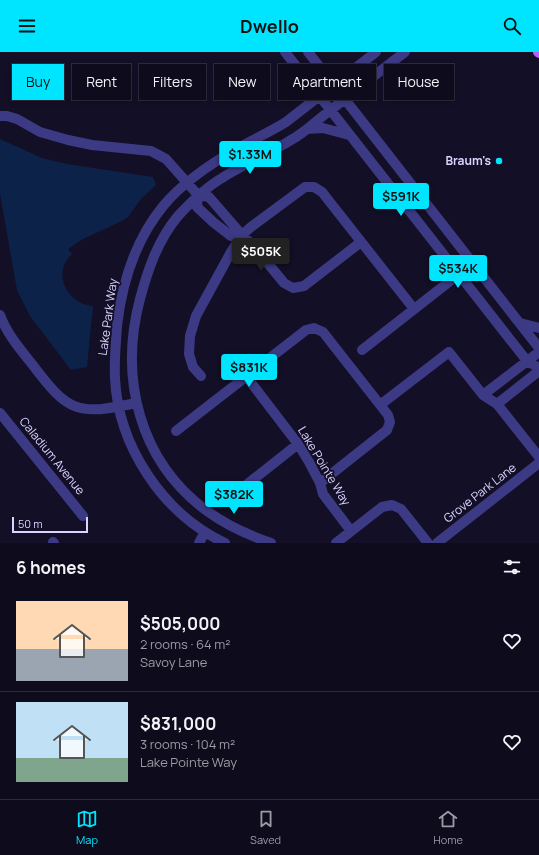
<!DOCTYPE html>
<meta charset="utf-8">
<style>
body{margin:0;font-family:Manrope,sans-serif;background:#1c1929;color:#f1f3f6;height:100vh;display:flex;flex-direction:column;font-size:15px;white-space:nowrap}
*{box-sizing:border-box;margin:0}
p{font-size:13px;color:#9b9ba3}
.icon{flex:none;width:22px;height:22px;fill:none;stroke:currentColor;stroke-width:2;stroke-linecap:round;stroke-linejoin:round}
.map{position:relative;height:491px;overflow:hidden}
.drawer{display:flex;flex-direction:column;background:#0e0b1c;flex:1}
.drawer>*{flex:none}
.hud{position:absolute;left:12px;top:12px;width:515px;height:36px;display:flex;gap:8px}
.scale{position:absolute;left:12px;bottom:10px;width:76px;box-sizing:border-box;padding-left:4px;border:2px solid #d9d4ff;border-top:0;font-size:11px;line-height:14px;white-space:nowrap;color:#d9d4ff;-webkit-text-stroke:3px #130f26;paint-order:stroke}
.price{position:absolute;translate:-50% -34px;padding:0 9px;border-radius:4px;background:#00e5ff;color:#111;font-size:13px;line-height:26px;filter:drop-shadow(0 1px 2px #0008)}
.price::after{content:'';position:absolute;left:50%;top:24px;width:12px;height:9px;margin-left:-6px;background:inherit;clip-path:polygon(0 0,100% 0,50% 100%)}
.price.current{background:#222;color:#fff}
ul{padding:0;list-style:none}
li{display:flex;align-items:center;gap:12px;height:100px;padding:0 16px}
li+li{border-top:1px solid #2e2b3b}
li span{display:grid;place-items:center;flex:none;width:112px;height:80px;border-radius:0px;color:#555}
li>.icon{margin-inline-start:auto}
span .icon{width:48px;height:48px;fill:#fffc;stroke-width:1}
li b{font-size:17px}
h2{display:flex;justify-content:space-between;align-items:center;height:48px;padding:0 16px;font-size:17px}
.pill{padding:0 14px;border-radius:0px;background:#0e0b1c;box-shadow:0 2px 6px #0003,0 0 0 1px #2e2b3b;font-size:14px;line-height:36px}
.pill.current{background:#00e5ff;color:#111}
header{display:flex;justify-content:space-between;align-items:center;height:52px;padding:0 16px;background:#00e5ff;color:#111;font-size:18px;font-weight:700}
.tabs{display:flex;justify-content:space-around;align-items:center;height:56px;border-top:1px solid #2e2b3b;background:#0e0b1c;font-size:11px;color:#9b9ba3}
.tabs a{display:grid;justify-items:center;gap:2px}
.tabs .current{color:#00e5ff}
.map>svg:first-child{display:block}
.water{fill:#0c2248}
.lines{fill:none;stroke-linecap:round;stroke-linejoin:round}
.minor{stroke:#3d3a85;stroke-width:10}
.major{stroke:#c25bff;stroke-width:10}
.poi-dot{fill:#00e5ff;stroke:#130f26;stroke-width:1.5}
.labels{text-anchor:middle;stroke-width:3.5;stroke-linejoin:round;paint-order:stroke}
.poi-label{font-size:12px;font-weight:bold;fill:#d9d4ff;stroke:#130f26;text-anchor:end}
.street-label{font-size:12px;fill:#d9d4ff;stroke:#130f26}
</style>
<header><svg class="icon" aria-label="menu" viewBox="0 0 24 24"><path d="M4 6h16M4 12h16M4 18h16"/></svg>Dwello<svg class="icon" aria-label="search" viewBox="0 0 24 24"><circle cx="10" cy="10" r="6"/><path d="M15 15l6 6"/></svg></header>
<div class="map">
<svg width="539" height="491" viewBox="0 0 539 491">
<rect width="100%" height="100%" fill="#130f26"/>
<!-- water -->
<path class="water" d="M0,87L42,106L67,112L153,125L156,133L141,147L128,165L122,169L81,188L68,197L72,202C69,205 66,208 64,213C57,232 73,253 93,254L87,315L71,318L30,264L17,238L0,142Z"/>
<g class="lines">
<!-- minor -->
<path class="minor" d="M285,0L527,309L539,316
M308,0L539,296
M0,64H7L17,67L40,80L68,88L92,93L151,99L166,107L198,143
M307,77L323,76L349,83
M198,143L209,145L242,183L253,193L284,231L293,236L304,234L361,190
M198,143L197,155L213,170L231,184L242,183
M0,263C7,282 20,297 32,312C68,360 77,364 136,351
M520,271L539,276
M362,298L459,222
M201,324L193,315L189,302L190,284L196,264L231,200L242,183L251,175L305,135H314L322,140L414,257
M246,324L298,392L309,410L320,431L323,442L351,479
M483,343L539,300
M497,352L539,319
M380,353L449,300L483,343L497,352L539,405
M0,361L83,464
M176,379L306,278L314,276L323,280L388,363L390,370L387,378L320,431
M231,445L298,392
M53,490L54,491
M199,491L205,480
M225,491C163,462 118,394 115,326C114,308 116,292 117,274C122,230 135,188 164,153C184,129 212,111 238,96C254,87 270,80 286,70L376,0
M271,491C248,483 226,473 207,459C139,409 119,326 140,247C148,217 158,188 178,164C191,150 205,136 222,126C244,112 269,102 291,88C306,80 318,67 332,57C356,38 380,19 405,0
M336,491L382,455L392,453L401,457L428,491
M437,491L539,411"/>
<!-- major -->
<path class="major" d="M538,0L539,1"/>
</g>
<!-- markers -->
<circle class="poi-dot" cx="499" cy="109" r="4"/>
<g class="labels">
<!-- poi labels -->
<g class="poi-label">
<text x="491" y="113">Braum's</text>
</g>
<!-- street labels -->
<g class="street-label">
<text transform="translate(108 265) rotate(-82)" y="4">Lake Park Way</text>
<text transform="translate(52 404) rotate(51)" y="4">Caladium Avenue</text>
<text transform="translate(324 414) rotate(59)" y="4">Lake Pointe Way</text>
<text transform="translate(480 441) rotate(-38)" y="4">Grove Park Lane</text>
</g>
</g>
</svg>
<div class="scale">50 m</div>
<b class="price" style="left:250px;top:123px">$1.33M</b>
<b class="price" style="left:401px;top:165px">$591K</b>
<b class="price current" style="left:261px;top:220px">$505K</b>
<b class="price" style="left:458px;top:237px">$534K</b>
<b class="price" style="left:249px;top:336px">$831K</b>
<b class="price" style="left:234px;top:463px">$382K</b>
<div class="hud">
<a class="pill current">Buy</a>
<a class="pill">Rent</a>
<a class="pill">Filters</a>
<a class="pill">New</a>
<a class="pill">Apartment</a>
<a class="pill">House</a>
</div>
</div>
<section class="drawer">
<h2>6 homes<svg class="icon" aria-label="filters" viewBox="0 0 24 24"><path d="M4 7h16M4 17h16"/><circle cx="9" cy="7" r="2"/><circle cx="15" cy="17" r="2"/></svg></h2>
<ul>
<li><span style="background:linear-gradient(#ffd9b3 60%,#9aa5b1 0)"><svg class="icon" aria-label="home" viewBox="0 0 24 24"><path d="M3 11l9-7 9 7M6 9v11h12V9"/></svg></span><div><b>$505,000</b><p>2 rooms · 64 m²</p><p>Savoy Lane</p></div><svg class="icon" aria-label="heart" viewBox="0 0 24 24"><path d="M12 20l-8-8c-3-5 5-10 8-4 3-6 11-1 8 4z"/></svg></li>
<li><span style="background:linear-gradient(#bfe0f5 70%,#7fa58c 0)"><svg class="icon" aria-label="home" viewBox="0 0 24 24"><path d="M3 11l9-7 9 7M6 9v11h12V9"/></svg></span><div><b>$831,000</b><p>3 rooms · 104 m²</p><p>Lake Pointe Way</p></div><svg class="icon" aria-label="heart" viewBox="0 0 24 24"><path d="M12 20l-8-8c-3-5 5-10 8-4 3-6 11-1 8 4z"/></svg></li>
</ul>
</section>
<nav class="tabs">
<a class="current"><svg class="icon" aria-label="map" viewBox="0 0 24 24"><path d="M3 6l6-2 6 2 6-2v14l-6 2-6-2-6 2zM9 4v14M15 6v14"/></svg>Map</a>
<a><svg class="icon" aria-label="saved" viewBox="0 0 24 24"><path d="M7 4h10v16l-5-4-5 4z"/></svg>Saved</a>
<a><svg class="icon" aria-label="home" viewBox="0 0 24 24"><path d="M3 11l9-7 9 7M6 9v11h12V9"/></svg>Home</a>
</nav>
